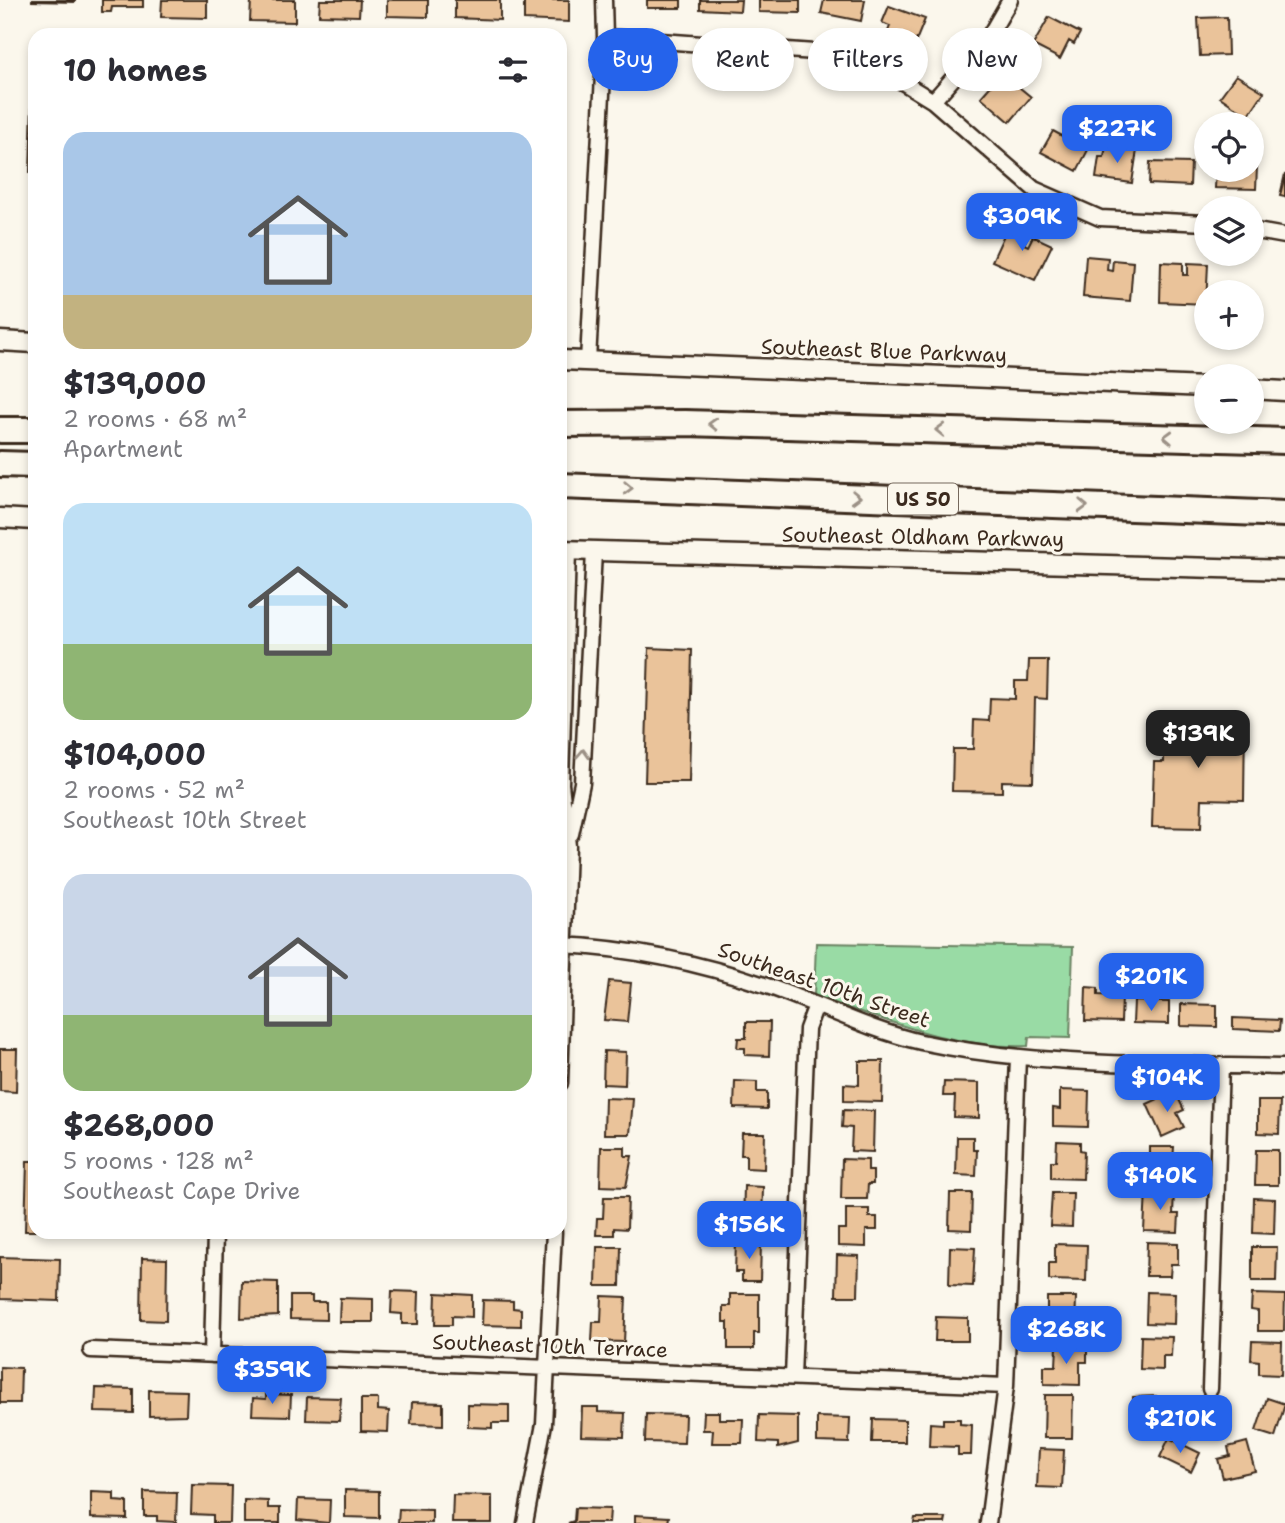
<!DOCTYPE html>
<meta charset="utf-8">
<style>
body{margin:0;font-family:"Shantell Sans",sans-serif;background:#f2f2f3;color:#2b2b33;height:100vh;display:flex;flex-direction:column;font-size:26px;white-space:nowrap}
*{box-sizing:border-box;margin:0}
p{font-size:23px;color:#7c7c81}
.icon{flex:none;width:38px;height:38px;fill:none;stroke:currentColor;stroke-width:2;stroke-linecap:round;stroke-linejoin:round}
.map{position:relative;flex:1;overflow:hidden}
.panel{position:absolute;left:28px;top:28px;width:539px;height:1211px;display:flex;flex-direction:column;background:#fff;border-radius:21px;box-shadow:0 4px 10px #0003}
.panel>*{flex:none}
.top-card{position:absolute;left:588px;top:28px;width:592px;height:63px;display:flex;gap:14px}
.fabs{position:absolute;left:1194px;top:112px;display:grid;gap:14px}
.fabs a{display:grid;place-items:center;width:70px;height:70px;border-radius:50%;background:#fff;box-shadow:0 4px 10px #0003;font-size:35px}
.price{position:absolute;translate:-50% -60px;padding:0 16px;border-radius:14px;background:#2563eb;color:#fff;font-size:23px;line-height:46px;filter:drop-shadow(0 2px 4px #0008)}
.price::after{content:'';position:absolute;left:50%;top:42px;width:21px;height:16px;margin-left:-10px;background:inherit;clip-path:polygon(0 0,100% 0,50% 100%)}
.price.selected{background:#222;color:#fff}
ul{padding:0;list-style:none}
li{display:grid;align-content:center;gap:14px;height:371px;padding:0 35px}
li span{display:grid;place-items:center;height:217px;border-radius:21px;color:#555}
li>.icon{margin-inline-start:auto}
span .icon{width:126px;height:126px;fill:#fffc;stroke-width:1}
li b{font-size:30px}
h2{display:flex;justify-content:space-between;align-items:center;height:84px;padding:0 35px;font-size:30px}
.chip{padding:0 24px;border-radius:32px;background:#fff;box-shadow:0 4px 10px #0003;font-size:24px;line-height:63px}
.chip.selected{background:#2563eb;color:#fff}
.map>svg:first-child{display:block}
.green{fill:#99dba5;stroke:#6a8262;stroke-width:2}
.building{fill:#eac39a;stroke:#3b2a1e;stroke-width:2}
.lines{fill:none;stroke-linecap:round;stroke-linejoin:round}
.minor-casing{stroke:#3b2a1e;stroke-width:19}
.tertiary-casing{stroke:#3b2a1e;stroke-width:23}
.motorway-casing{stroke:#3b2a1e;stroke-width:30}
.minor{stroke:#fbf7ec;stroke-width:14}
.tertiary{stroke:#fbf7ec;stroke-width:18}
.motorway{stroke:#fbf7ec;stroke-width:24}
.oneway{stroke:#9b9085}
.labels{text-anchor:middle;stroke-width:6;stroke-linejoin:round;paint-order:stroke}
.shield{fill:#fbf7ec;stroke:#75685c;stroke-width:2}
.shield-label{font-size:19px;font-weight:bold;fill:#3b2a1e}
.street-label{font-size:21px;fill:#3b2a1e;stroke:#fbf7ec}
</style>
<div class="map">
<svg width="1285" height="1523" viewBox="0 0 1285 1523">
<rect width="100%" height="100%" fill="#fbf7ec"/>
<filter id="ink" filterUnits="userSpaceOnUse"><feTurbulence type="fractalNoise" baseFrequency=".0143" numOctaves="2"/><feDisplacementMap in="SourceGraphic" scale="14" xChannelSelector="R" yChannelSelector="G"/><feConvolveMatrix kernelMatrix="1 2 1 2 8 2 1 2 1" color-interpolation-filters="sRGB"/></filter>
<g filter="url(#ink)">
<!-- green -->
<path class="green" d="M816,943L1073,947L1070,1038L1029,1037L1028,1046C953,1049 884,1019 814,996Z"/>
<!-- building -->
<path class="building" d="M32,0H75V2L32,1Z
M102,0H143V7H112L111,12H102Z
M162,0H207V18L161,17Z
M251,0H295V22L250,21Z
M320,0H360L359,16L319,15Z
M387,0H428V17L387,16Z
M455,0H500V20L455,18Z
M524,0H569V22L524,20Z
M647,0H681V8H647Z
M700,0H741L740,11L700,9Z
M759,0H800V13L759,12Z
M824,0H865L861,21L821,13Z
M889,6L925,19L916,41L907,37L905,41L887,34L890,26L882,23Z
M1049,17L1080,33L1074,44L1069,41L1060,59L1033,45Z
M1227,17L1228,55L1200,56L1198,18Z
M1002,73L1031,97L1010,122L981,97Z
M1236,75L1264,92L1248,116L1220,97Z
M32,103H35V172H30Z
M1053,131L1088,150L1077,171L1041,152Z
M1106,146L1137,150L1132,183L1096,178L1099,157H1104Z
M1150,162L1191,163L1190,186L1149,184Z
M1251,166L1257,167L1256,189L1215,188L1216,170H1251Z
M1285,174V197L1280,196Z
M1009,224L1029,233L1024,244L1028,246L1033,236L1052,245L1035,280L992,261Z
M1086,256L1108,258L1107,270L1112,271L1113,260L1133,262L1130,301L1083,297Z
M1161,262L1183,263V275H1188V263L1208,264L1206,304L1160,302Z
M649,648L692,650L689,782H645Z
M1029,660H1048L1047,699L1035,698L1033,782L1002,781V792L952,791L953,749H973L974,720L989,721L990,698L1015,699V681H1028Z
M1187,717L1245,718L1244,800L1202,799L1201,828L1152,827L1154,762H1164V731H1187Z
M609,981L631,983L627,1022L604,1020Z
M1086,987L1098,988V995L1122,996L1121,1022L1085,1021Z
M1134,1001L1169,1002V1024L1133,1023Z
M1181,1004L1217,1005V1027L1181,1026Z
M1233,1018L1280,1020L1279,1031L1233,1029Z
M746,1022H770L769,1056L745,1055V1048H737L738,1038H746Z
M0,1049H17L16,1092L0,1091Z
M604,1051L626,1052L625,1085L603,1084Z
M859,1061H883L882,1102L844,1101V1084L859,1085Z
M735,1081L757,1082V1092H767V1109L734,1108Z
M944,1082L979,1083V1118L954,1117L955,1096H943Z
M1060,1090L1089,1091L1088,1127L1053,1126V1108L1060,1109Z
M1175,1091L1184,1110L1177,1113L1184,1127L1162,1137L1147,1104Z
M605,1098L633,1099L630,1134H604Z
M1258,1101H1280L1279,1134L1258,1133Z
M843,1110L874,1111L873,1152L851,1151L852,1128L842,1127Z
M742,1133H765L764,1169L746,1168V1155H741Z
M957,1137H973V1150H977L976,1176L956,1175Z
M1057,1141L1080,1142V1150L1084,1151L1083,1179L1051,1178V1161H1056Z
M601,1147H625V1156H632L626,1187L600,1186Z
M1150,1147H1174L1173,1161H1182L1181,1181H1150Z
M1256,1150H1278V1185H1255Z
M842,1159L868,1160V1171H873V1184H868L867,1199H841Z
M27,1161H35V1231H25Z
M744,1186L763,1187L762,1226H743Z
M1146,1191L1174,1192L1173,1214H1179L1178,1232L1144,1231Z
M950,1193H972L971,1230L949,1229Z
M1052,1193H1073L1072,1227L1050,1226Z
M604,1197H628L627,1229L614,1228V1235H596L597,1218H603Z
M1254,1198L1275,1199L1274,1234L1253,1233Z
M846,1209H869V1217H877V1230H866V1247L838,1246V1229H846Z
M736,1242L761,1243L760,1281H742V1272H735Z
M1147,1242L1178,1243V1264H1171L1170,1276H1146Z
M1055,1244L1087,1245L1086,1281L1049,1280V1263H1055Z
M597,1247H621L620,1286H596Z
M950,1247L975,1248L973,1286L949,1285Z
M1252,1247H1277L1276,1281H1252Z
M837,1255L859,1256L858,1296H836Z
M0,1257L60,1259L59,1301L0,1299Z
M142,1258L167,1259L166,1321L141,1320Z
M242,1281L278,1282V1316L241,1318Z
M392,1291L419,1292L418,1324H402V1314L391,1313Z
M1147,1292L1175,1293L1174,1324L1146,1323Z
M436,1293L472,1295V1317L452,1316V1325H435Z
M730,1294H759V1333H754V1349H728V1322H723V1306H730Z
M1252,1294L1285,1295L1284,1331H1258V1311L1251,1310Z
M290,1296H312V1302H326V1320L290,1319Z
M602,1296L626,1297L624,1342L592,1341L593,1322H601Z
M1047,1297H1076L1075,1330L1054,1329V1316H1047Z
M340,1298L373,1299V1322H339Z
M483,1300L513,1301V1308L521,1309V1326L482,1325Z
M936,1317L968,1318V1341H935Z
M1141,1336L1172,1337L1171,1356H1163V1370L1140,1369Z
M1252,1341L1282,1342L1281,1375L1259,1374V1361L1251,1360Z
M1057,1346H1087V1362H1080V1385L1044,1384V1366H1056Z
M0,1367L21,1368L20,1403H0Z
M96,1388L133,1389V1413L95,1412Z
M149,1390L187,1391L186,1415L149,1416Z
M266,1394L291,1395L290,1416L252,1415L253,1398L266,1399Z
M1045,1395H1073L1072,1438H1044Z
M1156,1396L1158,1430L1135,1432L1133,1397Z
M307,1397L341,1398L339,1421L306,1420Z
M1267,1398L1285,1404L1275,1437L1256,1431Z
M361,1399H378V1410L389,1411L388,1432L361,1431Z
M412,1402L443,1403V1425L411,1424Z
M468,1404L509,1405V1423H492V1428L468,1427Z
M582,1407H598V1412L625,1413L624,1437L581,1436Z
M704,1412H719V1419H743L742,1443H712L713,1430H703Z
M646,1414L685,1415L684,1443L645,1442Z
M759,1415L798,1416V1443L778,1448V1443L758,1442Z
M817,1417L850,1418L849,1443L817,1442Z
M873,1419L905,1420V1442H872Z
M943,1419H960V1424L972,1425L971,1455H958V1447L929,1446L930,1423L943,1424Z
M1169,1438L1200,1453L1191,1472L1160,1457Z
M1247,1442L1255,1471L1223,1478L1218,1459L1230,1456L1228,1447Z
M1039,1449L1064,1450L1062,1488L1037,1487Z
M192,1485L231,1486L230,1523H213V1515L191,1514Z
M345,1490L379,1491V1518L345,1517Z
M91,1492L114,1493V1501L127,1502V1519L91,1518Z
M144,1492L177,1493L176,1522L157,1521V1516H144Z
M453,1495L492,1496V1523H452Z
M298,1499L330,1500L329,1523L297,1520Z
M244,1500L268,1501V1508H280V1523H244Z
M575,1508L610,1509L609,1523H568L574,1521Z
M399,1509L432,1510V1523H398Z
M635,1515L669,1517L668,1523H635Z
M915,1518H946L945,1523H914Z"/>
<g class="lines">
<!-- minor casing -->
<g class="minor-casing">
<path id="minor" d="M605,37L815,52L873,64L933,101L1034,189L1100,218L1206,223
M933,101L987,40L1010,0
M1251,230L1285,236
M588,361L605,37L604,0
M571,834L582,783L594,552
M560,945C630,948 701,963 767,986C819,1004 868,1030 921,1042C1038,1067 1166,1064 1285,1067
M560,1083L568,846L561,784L568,551
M91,1350L1006,1386
M212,1355L215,1232
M793,1377L807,1029L816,1005
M1210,1389L1221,1065
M525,1523L544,1424L554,1232
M988,1523L1006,1386L1018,1057"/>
</g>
<!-- tertiary casing -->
<g class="tertiary-casing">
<path id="tertiary" d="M0,341L35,343
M560,360L1206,387
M1251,389L1285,391
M0,518L35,520
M560,550L1285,570"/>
</g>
<!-- motorway casing -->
<g class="motorway-casing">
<path id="motorway" d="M560,424L685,423L1285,441
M0,430H35
M0,464L35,465
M560,486L1285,514"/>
</g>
<!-- minor -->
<use href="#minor" class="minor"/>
<!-- tertiary -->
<use href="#tertiary" class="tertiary"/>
<!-- motorway -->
<use href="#motorway" class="motorway"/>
</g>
<!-- one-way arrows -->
<defs><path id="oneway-chevron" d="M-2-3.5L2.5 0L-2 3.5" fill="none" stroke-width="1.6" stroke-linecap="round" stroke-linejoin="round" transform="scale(1.75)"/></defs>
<g class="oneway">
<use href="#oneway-chevron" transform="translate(713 424) rotate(-178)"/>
<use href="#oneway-chevron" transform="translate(940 430) rotate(-178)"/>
<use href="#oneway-chevron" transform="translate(1168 437) rotate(-178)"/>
<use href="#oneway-chevron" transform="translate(628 488) rotate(2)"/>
<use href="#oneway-chevron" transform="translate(856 497) rotate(2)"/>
<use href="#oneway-chevron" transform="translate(1083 506) rotate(2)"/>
<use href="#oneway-chevron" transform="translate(583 754) rotate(-87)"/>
</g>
</g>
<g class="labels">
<!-- shield labels -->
<rect class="shield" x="888" y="483.5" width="70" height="31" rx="5"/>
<g class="shield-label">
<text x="923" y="506">US 50</text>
</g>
<!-- street labels -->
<g class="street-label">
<text transform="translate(884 351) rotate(2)" y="7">Southeast Blue Parkway</text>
<text transform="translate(923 537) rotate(1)" y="7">Southeast Oldham Parkway</text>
<text transform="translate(824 985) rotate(19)" y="7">Southeast 10th Street</text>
<text transform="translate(550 1346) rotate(2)" y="7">Southeast 10th Terrace</text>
</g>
</g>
</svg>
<div class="fabs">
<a><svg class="icon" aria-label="locate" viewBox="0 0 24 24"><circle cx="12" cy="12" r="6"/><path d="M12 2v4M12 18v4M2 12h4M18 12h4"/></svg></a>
<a><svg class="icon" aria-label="layers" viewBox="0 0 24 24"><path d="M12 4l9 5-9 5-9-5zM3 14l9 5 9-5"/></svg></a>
<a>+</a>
<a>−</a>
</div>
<b class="price" style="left:1117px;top:165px">$227K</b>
<b class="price" style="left:1022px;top:253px">$309K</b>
<b class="price selected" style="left:1198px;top:770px">$139K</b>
<b class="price" style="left:1151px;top:1013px">$201K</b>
<b class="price" style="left:1167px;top:1114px">$104K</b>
<b class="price" style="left:1160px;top:1212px">$140K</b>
<b class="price" style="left:749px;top:1261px">$156K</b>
<b class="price" style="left:1066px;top:1366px">$268K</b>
<b class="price" style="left:272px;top:1406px">$359K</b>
<b class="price" style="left:1180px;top:1455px">$210K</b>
<div class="top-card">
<a class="chip selected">Buy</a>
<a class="chip">Rent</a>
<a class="chip">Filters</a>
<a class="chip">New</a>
</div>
<section class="panel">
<h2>10 homes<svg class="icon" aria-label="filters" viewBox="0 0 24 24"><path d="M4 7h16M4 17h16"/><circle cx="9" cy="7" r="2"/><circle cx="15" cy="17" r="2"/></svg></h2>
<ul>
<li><span style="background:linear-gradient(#a9c7e8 75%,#c2b280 0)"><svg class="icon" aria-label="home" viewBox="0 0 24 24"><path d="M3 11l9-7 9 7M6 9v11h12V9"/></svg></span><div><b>$139,000</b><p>2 rooms · 68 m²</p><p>Apartment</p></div></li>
<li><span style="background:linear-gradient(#bfe0f5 65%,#8fb573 0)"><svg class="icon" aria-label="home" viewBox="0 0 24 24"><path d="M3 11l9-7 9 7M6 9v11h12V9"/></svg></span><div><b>$104,000</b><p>2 rooms · 52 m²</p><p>Southeast 10th Street</p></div></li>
<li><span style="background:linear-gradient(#c9d6e8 65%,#8fb573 0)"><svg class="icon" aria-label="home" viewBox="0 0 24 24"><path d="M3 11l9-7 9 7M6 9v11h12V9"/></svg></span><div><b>$268,000</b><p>5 rooms · 128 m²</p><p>Southeast Cape Drive</p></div></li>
</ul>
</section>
</div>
